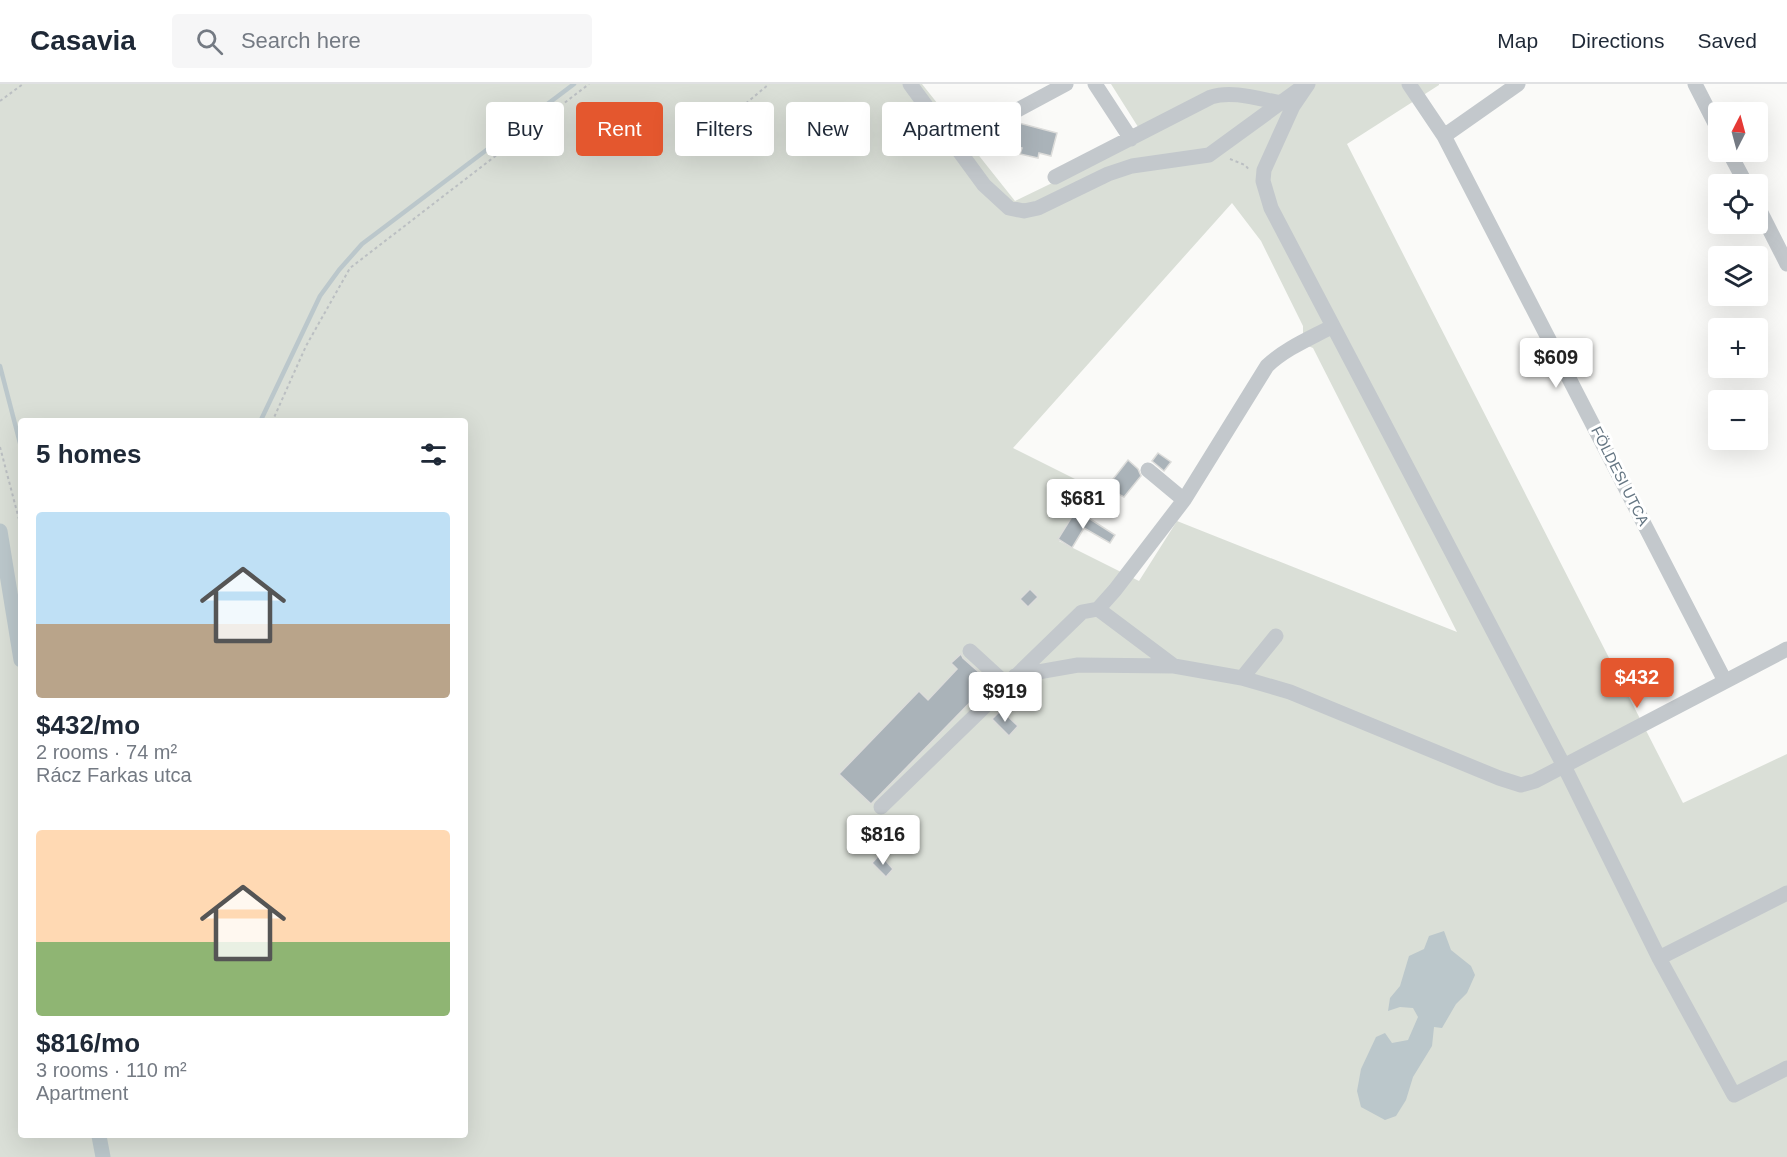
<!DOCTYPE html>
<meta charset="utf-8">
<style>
body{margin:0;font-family:Helvetica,sans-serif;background:#f6f6f7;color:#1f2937;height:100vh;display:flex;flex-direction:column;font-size:22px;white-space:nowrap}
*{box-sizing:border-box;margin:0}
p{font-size:20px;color:#747a83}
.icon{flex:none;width:33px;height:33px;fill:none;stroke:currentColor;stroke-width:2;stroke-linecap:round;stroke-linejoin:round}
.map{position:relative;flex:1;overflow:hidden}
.side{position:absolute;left:18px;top:334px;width:450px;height:720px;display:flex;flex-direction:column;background:#fff;border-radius:6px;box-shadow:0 6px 24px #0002}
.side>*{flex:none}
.top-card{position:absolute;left:486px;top:18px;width:570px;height:54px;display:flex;gap:12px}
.needle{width:39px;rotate:6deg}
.tools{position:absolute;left:1708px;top:18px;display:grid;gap:12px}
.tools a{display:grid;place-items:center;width:60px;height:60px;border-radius:6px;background:#fff;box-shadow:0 6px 24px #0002;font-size:30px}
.price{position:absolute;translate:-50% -51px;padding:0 14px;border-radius:6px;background:#fff;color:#222;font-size:20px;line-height:39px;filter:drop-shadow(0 2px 3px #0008)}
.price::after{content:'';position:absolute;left:50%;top:36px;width:18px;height:14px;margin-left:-9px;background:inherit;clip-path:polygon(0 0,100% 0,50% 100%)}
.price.active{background:#e4572e;color:#fff}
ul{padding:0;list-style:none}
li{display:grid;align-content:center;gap:12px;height:318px;padding:0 18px}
li span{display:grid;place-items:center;height:186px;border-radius:6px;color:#555}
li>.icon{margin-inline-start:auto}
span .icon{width:108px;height:108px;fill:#fffc;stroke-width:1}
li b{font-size:26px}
h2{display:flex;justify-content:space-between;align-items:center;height:72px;padding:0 18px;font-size:26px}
.pill{padding:0 21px;border-radius:6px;background:#fff;box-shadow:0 6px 24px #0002;font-size:21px;line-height:54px}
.pill.active{background:#e4572e;color:#fff}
header{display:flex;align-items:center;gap:36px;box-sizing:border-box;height:84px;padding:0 30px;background:#fff;border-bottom:2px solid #e0e1e3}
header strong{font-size:28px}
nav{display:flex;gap:33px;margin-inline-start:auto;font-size:21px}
.search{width:420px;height:54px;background:#f6f6f7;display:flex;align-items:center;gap:15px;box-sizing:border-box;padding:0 21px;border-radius:6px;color:#747a83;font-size:22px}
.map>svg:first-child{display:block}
.green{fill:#dadfd7;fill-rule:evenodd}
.water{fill:#bbc7cb}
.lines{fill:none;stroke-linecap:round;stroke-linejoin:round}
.stream{stroke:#bbc7cb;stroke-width:4.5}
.canal{stroke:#bbc7cb;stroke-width:15}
.building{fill:#aab3b9;stroke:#dcdcda;stroke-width:1.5}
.path{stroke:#bbbfc2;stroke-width:2;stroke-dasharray:3 3;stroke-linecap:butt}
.minor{stroke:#c3c8cc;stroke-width:15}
.labels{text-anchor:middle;stroke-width:6;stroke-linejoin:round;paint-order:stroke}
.street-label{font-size:15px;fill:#657683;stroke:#fff}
</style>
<header>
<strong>Casavia</strong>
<div class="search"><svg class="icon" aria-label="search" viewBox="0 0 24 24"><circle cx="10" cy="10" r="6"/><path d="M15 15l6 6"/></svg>Search here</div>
<nav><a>Map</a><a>Directions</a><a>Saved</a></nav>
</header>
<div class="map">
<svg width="1787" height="1073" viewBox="0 0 1787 1073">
<rect width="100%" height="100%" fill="#fafaf8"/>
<!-- green -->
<path class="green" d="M0,0H922L1015,117L1145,54L1111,0H1439V1L1347,60L1683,719L1787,670V1073H0ZM1232,119L1261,157L1303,242V250L1308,262L1313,264L1457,548L1177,437L1139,497L1059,457L1093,404L1013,364ZM21,338H465V1052H21Z"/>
<!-- water -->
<path class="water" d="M1444,847L1451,866L1471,882L1475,891L1467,909L1456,920L1442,944L1434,943L1432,962L1413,993L1406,1016L1396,1032L1385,1036L1361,1023L1357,1007L1361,985L1376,953L1385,949L1392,959L1408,956L1418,933L1413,924L1400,923L1388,927L1390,914L1400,902L1409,872L1424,865L1429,852Z"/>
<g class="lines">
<!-- stream -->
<path class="stream" d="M0,282L21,363
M260,338L320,212L339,186L362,160L574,0"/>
<!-- canal -->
<path class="canal" d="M0,447L21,576
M99,1052L103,1073"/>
</g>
<!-- building -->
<path class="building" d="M1015,38L1057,49L1051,72L1039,69L1038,74L1020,70L1022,64L1008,60L1013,40Z
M1158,369L1171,378L1164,387L1152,377Z
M1128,376L1138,385L1141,392L1124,413L1106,404Z
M1076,426L1115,451L1110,459L1084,444L1072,464L1058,455Z
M1030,505L1038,513L1028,523L1020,515Z
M961,570L963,574L990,598L871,720L839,690L919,607L928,616L957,585L951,579Z
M1001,626L1018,642L1009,652L992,635Z
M880,770L893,785L886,793L872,779Z"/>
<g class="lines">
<!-- path -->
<path class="path" d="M0,17L23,0
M731,38L744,21L769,0
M1230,75L1245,81L1250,87
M272,338L306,262L350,184L589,0
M0,363L21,443"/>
<!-- minor -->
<path class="minor" d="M910,0L984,101L1009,124L1024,127L1038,124L1108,90L1132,82L1209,71L1301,4
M1095,0L1131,55
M1308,0L1293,22L1264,86L1263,97L1271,124L1564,682L1659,874L1734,1011L1787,984
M1409,0L1444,52L1725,597
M1695,0L1719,47
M995,38L1066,0
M1444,52L1518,0
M1729,68L1746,100
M1055,93L1211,13C1232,6 1259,15 1281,19
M1758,123L1787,180
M1148,386L1184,416
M1098,525L1115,506L1184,416L1267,282C1286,264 1311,254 1333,242
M970,567L1006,600
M1015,592L1078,581L1174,582
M1242,594L1276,552
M881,723L1082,528L1098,525L1174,582L1242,594L1290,608L1499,694L1521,701L1535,697L1787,565
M1659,874L1787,809"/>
</g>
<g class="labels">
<!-- street labels -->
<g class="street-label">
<text transform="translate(1620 392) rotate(63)" y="5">FÖLDESI UTCA</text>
</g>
</g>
</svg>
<div class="tools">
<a><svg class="needle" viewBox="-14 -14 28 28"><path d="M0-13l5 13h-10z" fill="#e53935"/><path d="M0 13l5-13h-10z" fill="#747a83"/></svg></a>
<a><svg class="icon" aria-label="locate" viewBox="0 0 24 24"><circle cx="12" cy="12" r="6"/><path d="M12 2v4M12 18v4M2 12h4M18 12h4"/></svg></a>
<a><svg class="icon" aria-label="layers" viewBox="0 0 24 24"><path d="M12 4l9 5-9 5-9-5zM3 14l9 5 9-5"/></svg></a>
<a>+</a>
<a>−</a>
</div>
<b class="price" style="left:1556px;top:305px">$609</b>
<b class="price" style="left:1083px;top:446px">$681</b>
<b class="price active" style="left:1637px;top:625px">$432</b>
<b class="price" style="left:1005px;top:639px">$919</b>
<b class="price" style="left:883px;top:782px">$816</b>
<div class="top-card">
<a class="pill">Buy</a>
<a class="pill active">Rent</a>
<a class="pill">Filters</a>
<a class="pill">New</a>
<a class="pill">Apartment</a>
</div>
<section class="side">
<h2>5 homes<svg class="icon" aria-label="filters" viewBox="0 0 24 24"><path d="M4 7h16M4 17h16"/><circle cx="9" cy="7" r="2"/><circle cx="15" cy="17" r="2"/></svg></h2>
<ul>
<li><span style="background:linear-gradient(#bfe0f5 60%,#b9a48a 0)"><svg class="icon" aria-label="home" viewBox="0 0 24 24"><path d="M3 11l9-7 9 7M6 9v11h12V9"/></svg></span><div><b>$432/mo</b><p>2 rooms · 74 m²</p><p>Rácz Farkas utca</p></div></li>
<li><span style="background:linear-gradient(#ffd9b3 60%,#8fb573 0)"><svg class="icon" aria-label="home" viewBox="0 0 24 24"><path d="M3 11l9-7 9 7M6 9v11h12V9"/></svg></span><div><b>$816/mo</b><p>3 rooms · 110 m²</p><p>Apartment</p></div></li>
</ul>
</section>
</div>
